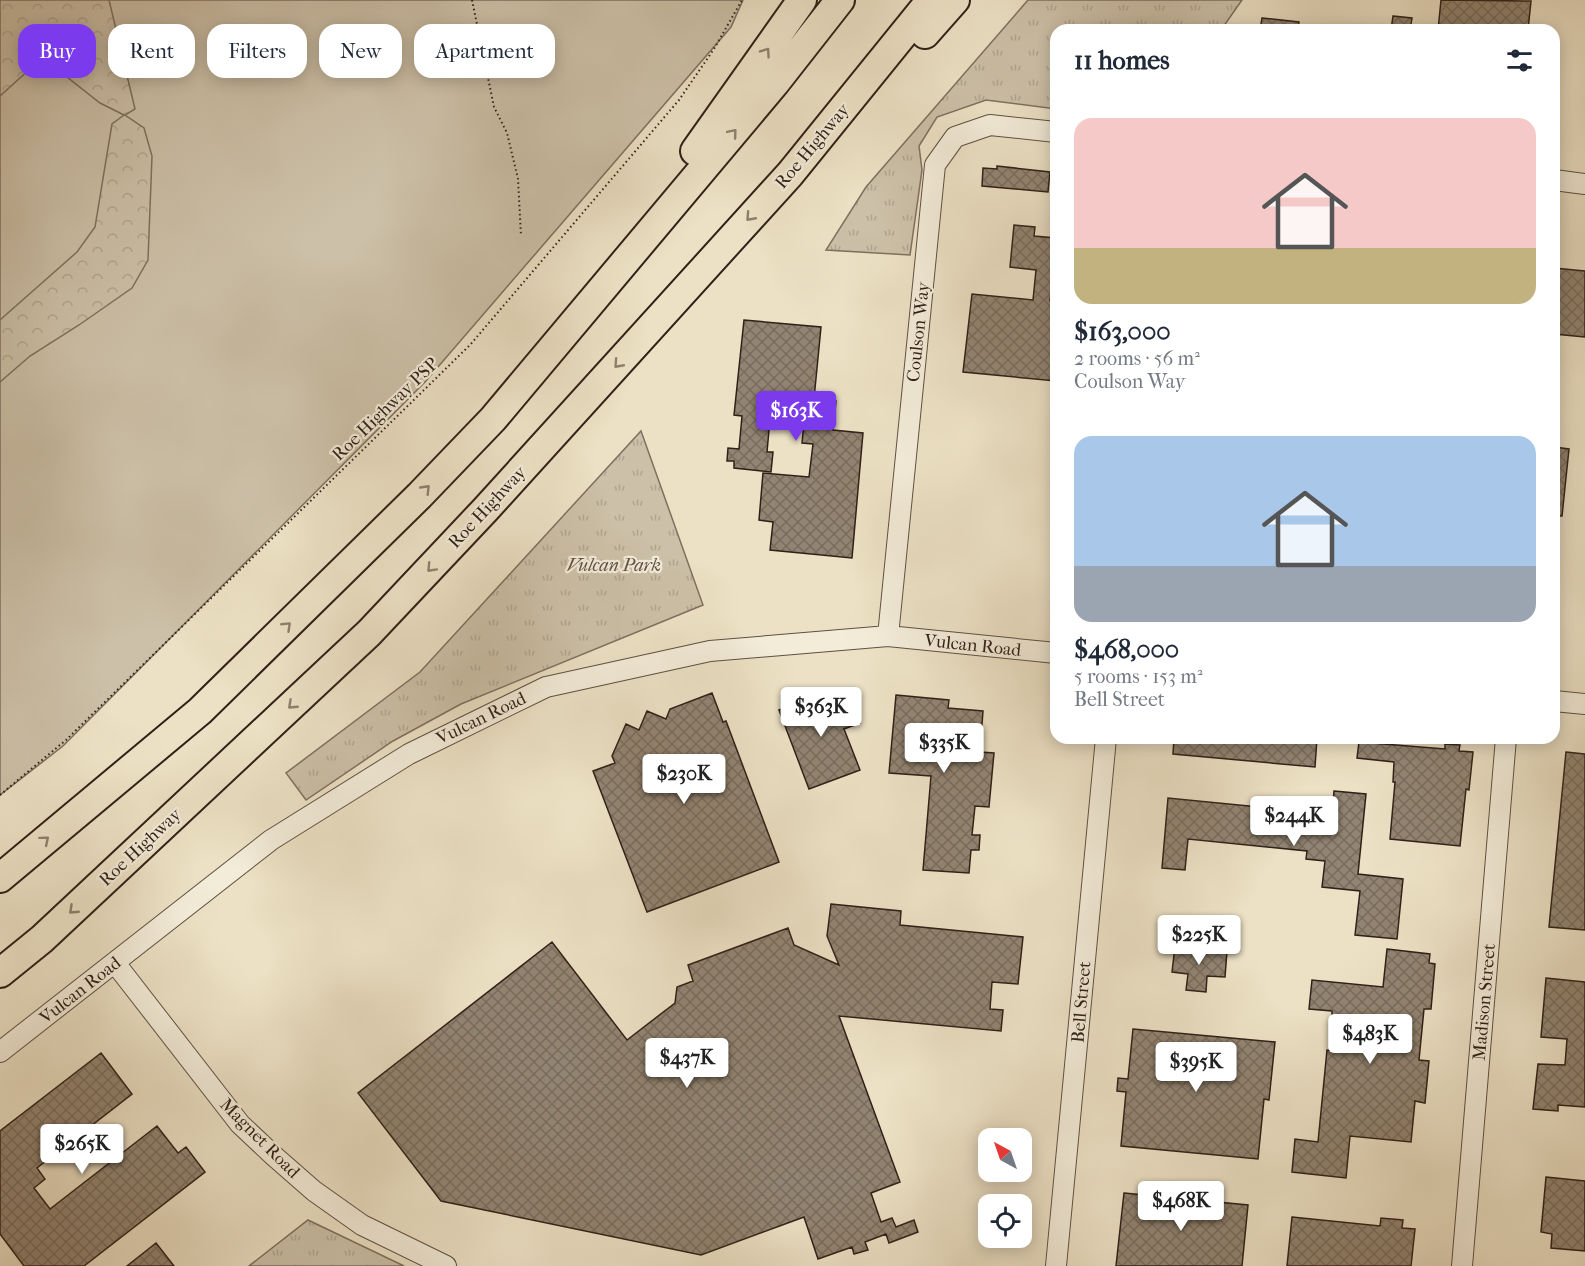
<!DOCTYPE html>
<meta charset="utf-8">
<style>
body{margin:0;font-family:"IM FELL French Canon",serif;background:#f2f2f3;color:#1f2937;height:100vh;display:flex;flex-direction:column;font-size:22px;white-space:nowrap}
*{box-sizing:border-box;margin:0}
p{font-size:20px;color:#747a83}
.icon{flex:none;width:33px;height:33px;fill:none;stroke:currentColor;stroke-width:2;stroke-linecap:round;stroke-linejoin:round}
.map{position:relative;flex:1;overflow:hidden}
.sheet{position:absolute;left:1050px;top:24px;width:510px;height:720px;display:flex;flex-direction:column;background:#fff;border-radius:18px;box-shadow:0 3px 15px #0003}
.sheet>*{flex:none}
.top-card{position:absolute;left:18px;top:24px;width:570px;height:54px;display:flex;gap:12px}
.needle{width:39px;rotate:320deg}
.controls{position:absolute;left:978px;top:1128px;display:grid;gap:12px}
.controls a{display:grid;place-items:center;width:54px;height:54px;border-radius:12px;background:#fff;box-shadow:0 3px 15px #0003;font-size:30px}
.price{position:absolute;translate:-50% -51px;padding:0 14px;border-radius:6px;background:#fff;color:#222;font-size:20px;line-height:39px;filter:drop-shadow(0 2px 3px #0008)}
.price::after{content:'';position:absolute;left:50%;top:36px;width:18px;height:14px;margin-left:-9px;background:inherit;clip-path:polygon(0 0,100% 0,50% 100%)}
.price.active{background:#7c3aed;color:#fff}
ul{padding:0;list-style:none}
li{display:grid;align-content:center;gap:12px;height:318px;padding:0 24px}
li span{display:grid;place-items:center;height:186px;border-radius:18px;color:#555}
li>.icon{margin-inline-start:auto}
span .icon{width:108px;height:108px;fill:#fffc;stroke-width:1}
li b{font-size:26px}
h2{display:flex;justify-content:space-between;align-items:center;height:72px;padding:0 24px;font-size:26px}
.chip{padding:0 21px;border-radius:18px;background:#fff;box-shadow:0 3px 15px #0003;font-size:21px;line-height:54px}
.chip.active{background:#7c3aed;color:#fff}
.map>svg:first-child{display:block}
.grass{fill:#ccc0a8;stroke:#7e7060;stroke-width:1.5}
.forest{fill:url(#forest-crowns);stroke:#7e7060;stroke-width:1.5}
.park{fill:url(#park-tufts);stroke:#7e7060;stroke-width:1.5}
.building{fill:url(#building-cross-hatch);stroke:#302018;stroke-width:1.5}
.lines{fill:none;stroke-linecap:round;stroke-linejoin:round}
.minor-casing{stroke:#5f5043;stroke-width:22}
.highway-casing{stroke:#302018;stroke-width:32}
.path{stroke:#302018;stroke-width:2;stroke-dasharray:1.5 3;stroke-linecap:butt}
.minor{stroke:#f3ecd9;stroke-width:20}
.highway{stroke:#ece1c5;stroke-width:28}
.oneway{stroke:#8e806e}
.labels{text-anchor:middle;stroke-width:4.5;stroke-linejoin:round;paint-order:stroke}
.street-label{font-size:18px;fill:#302018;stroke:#f3ecd9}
.park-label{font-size:18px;font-style:italic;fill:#5f5043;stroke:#f3ecd9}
</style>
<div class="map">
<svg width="1585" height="1266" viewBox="0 0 1585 1266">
<defs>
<pattern id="forest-crowns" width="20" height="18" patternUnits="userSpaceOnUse" patternTransform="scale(1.5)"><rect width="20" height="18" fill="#ccc0a8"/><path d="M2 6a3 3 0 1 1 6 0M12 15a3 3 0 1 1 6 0" fill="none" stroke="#b0a590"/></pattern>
<pattern id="park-tufts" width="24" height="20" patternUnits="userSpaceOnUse" patternTransform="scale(1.5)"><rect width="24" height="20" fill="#ccc0a8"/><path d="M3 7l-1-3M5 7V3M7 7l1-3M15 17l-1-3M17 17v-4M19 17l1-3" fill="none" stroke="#b0a590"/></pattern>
<pattern id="building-cross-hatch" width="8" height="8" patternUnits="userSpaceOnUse" patternTransform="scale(1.5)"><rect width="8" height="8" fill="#928472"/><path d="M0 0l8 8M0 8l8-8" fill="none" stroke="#786c5d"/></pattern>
</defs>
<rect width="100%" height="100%" fill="#ece1c5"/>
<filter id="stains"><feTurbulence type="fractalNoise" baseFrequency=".00333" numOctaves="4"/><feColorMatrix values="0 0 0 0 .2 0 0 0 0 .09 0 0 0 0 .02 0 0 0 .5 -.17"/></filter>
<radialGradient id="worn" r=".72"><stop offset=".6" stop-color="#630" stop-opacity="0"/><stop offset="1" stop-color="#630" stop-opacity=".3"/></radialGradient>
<!-- grass -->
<path class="grass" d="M0,0H743L731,27L425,382L63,746L0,795Z"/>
<!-- forest -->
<path class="forest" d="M0,0H109L135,109L125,115L144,128L152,156L148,260L132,288L79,325L30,356L0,382V320L77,252L95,227L112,124L124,115L100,103L53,66L31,68L0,96Z"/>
<!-- park -->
<path class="park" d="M1028,0H1242L1221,30H1056V109L986,100L937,117L919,146L922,170L910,255L826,250L866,187Z
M641,431L703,605L461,704L393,741L306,800L286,773L420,672Z
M308,1220L404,1266H249Z"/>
<!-- building -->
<path class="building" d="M1441,0L1531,1L1528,30H1438Z
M1393,16L1412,18L1410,30H1391Z
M1262,18L1299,22L1298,30H1260Z
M997,166L1050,172L1048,192L982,186L983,168L997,169Z
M1014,225L1035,227L1034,236L1056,238V271H1053L1050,301L1056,302V381L963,372L972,294L1033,300L1036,270L1010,267Z
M1554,268L1585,271V337L1554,334Z
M744,320L821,327L814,399L836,401L833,430L863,433L852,558L770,550L773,522L759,520L763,473L809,477L813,444L802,443L804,422L770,419L767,452H773L771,472L734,468V461H727L728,448L739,449L742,416L734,415Z
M1554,447L1569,449L1562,516H1554Z
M833,689L841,711L853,706L860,723L844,729L860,770L809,789L779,710Z
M712,693L723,722L726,721L779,862L647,912L593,771L615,763L612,756L626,724L639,730L647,711L666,719L670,709Z
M896,695L949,700L948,708L983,711L980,752L994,753L989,807L975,806L972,835H980L979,850H971L969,873L923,870L931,776L889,773Z
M1174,738H1317L1315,767L1173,754Z
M1359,742L1445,749V744L1460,745L1459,751L1473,752L1469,790L1466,789L1460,846L1390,839L1395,782H1393L1394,762L1357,758Z
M1566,752L1585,754V930L1549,927Z
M1334,791L1366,794L1358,874L1403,879L1397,939L1355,935L1360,891L1322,887L1325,861L1306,859L1307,851L1188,839L1185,870L1162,868L1168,798L1332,814Z
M831,904L901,911L900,925L1023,937L1018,984L992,982L990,1009L1003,1010L1001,1031L839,1016L900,1182L871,1193L881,1222L892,1218L896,1227L914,1220L918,1232L889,1243L886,1234L865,1242L868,1250L854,1254L852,1247L818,1259L804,1217L701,1255L441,1201L358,1093L552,942L627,1040L675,1003L677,987L693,981L688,965L788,928L794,945L839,965L827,936Z
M1175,946L1227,951L1225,977L1207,976L1206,992L1186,990L1188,974L1172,972Z
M1387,949L1430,954L1429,963L1435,964L1431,1009H1424L1419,1060L1429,1061L1425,1103L1415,1101L1411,1142L1350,1136L1346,1178L1292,1172L1295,1139L1318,1142L1327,1050L1341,1052V1048L1346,1049V1044L1404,1049L1407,1018L1374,1015L1373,1022L1332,1019V1011L1309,1009L1312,980L1383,987Z
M1546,978L1585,982V1107L1558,1105V1111L1533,1109L1538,1064L1565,1065L1567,1039L1541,1037Z
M1133,1029L1275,1042L1269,1100L1264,1099L1258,1159L1121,1146L1126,1092L1117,1091L1118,1078L1128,1079Z
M101,1053L132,1094L37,1168L45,1179L34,1188L50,1209L157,1126L178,1153L186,1147L205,1172L84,1266H24L0,1234V1131Z
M1546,1177L1585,1181V1251L1551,1248L1552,1234L1541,1232Z
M1124,1193L1248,1205L1242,1266H1116Z
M1292,1217L1380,1226L1381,1218L1403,1220L1402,1228L1415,1229L1411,1266H1287Z
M156,1243L174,1266H127Z"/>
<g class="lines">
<!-- minor casing -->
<g class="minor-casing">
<path id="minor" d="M1554,180L1585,184
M888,636L935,165L955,137L990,125L1056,132
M1554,701L1585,704
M115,963L240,1124L274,1156L314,1191L362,1225L446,1266
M0,1052L271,840L409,754L546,687L710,651L888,636L1056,653
M1056,1266L1106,738
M1462,1266L1506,738"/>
</g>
<!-- highway casing -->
<g class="highway-casing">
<path id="highway" d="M925,34L955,0
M695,151L802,0
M0,878L200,711L419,496L493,419L775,83L840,0
M0,973L42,939L369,633L485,510L790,174L931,0"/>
</g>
<!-- path -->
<path class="path" d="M472,0L494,107L507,133L518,179L521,236
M0,795L66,740L470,345L679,100L714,49L742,0"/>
<!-- minor -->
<use href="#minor" class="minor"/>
<!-- highway -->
<use href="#highway" class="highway"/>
</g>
<!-- one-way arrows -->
<defs><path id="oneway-chevron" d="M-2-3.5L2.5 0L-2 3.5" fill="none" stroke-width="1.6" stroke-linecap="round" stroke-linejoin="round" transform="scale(1.5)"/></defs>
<g class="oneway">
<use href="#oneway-chevron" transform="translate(766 52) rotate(-55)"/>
<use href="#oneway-chevron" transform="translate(733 133) rotate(-50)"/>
<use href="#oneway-chevron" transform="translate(750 217) rotate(132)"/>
<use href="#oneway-chevron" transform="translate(618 364) rotate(132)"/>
<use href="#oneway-chevron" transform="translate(426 489) rotate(-46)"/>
<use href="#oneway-chevron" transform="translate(431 568) rotate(133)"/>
<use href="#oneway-chevron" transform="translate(287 626) rotate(-44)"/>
<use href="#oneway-chevron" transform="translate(292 705) rotate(137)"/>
<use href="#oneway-chevron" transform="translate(45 840) rotate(-40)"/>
<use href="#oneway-chevron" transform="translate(73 910) rotate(137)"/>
</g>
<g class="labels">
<!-- street labels -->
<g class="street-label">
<text transform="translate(812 146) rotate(-50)" y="6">Roe Highway</text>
<text transform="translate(918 332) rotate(-84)" y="6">Coulson Way</text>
<text transform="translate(385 409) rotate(-44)" y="6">Roe Highway PSP</text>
<text transform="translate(487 507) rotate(-47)" y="6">Roe Highway</text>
<text transform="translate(973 645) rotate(6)" y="6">Vulcan Road</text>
<text transform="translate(481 718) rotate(-26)" y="6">Vulcan Road</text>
<text transform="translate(140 847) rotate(-43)" y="6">Roe Highway</text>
<text transform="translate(80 990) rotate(-38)" y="6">Vulcan Road</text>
<text transform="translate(1081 1002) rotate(-85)" y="6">Bell Street</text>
<text transform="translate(1484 1002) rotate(-85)" y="6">Madison Street</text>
<text transform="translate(260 1138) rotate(45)" y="6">Magnet Road</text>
</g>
<!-- park labels -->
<g class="park-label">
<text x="614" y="571">Vulcan Park</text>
</g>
</g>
<rect width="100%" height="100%" filter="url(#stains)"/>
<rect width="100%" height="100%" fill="url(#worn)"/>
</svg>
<div class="controls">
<a><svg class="needle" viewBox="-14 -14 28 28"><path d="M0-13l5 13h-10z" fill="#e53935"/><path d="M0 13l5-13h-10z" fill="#747a83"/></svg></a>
<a><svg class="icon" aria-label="locate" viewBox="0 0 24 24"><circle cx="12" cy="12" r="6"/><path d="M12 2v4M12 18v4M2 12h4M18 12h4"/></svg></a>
</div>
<b class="price active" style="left:796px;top:442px">$163K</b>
<b class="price" style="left:821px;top:738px">$363K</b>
<b class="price" style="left:944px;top:774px">$335K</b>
<b class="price" style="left:684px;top:805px">$230K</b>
<b class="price" style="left:1294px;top:847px">$244K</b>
<b class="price" style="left:1199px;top:966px">$225K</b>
<b class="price" style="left:1370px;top:1065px">$483K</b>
<b class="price" style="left:687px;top:1089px">$437K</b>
<b class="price" style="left:1196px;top:1093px">$395K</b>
<b class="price" style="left:82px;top:1175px">$265K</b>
<b class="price" style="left:1181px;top:1232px">$468K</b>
<div class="top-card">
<a class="chip active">Buy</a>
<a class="chip">Rent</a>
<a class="chip">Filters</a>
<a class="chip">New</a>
<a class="chip">Apartment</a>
</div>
<section class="sheet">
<h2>11 homes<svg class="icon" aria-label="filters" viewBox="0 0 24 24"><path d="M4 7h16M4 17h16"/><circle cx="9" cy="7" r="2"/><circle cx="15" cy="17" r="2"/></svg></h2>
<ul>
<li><span style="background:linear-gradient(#f6c9c9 70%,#c2b280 0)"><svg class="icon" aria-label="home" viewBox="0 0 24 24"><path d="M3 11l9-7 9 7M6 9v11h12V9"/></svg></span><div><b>$163,000</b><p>2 rooms · 56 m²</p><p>Coulson Way</p></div></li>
<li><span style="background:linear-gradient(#a9c7e8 70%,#9aa5b1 0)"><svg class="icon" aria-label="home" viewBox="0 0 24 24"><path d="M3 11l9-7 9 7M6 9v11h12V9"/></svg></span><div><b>$468,000</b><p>5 rooms · 153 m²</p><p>Bell Street</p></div></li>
</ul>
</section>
</div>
